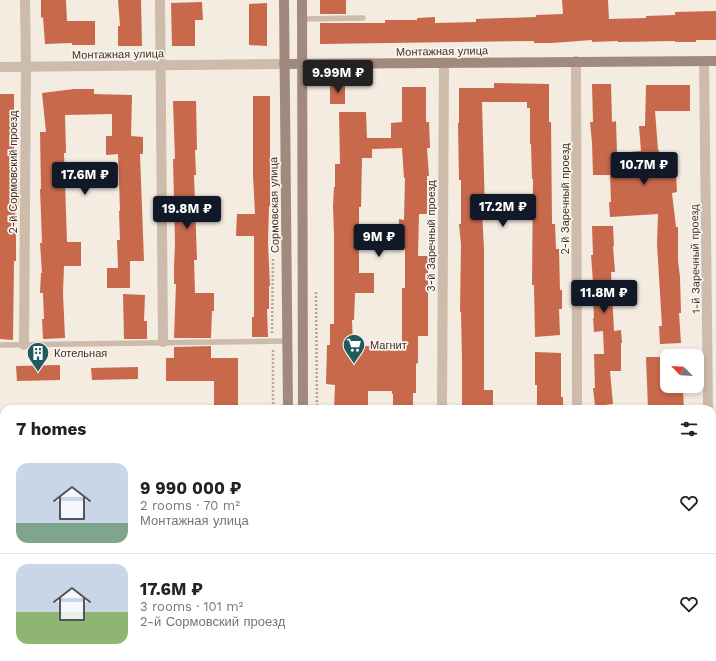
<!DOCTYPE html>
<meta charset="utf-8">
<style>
body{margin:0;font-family:"Work Sans",sans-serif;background:#f2f2f2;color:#222;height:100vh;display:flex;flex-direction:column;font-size:15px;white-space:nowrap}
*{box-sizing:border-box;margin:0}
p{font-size:13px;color:#767676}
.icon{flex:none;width:22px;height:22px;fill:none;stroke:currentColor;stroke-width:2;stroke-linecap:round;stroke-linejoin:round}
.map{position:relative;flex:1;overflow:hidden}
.side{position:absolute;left:0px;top:405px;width:716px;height:256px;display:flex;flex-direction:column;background:#fff;border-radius:12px 12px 0 0;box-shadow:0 2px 6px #0003}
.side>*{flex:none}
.needle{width:26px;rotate:294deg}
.controls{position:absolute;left:660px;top:349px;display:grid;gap:8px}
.controls a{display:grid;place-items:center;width:44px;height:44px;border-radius:8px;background:#fff;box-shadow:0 2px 6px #0003;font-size:20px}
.price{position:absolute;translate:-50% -34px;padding:0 9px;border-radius:4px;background:#111827;color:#fff;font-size:13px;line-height:26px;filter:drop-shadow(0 1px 2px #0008)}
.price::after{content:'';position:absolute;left:50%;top:24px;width:12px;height:9px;margin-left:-6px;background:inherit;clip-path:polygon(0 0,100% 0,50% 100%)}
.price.active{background:#222;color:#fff}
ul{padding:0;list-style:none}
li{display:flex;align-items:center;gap:12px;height:100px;padding:0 16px}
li+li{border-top:1px solid #e0e0e0}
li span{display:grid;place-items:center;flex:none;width:112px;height:80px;border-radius:12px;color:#555}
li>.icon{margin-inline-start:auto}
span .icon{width:48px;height:48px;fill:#fffc;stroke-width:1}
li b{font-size:17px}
h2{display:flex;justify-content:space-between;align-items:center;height:48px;padding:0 16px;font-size:17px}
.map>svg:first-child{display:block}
.building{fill:#c8694b;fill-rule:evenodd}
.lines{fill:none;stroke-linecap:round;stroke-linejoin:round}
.path{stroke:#b9a596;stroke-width:2.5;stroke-dasharray:2 2;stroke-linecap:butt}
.service{stroke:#cdbbac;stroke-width:5.5}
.minor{stroke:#cdbbac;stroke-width:10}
.tertiary{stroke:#cdbbac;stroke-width:10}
.secondary{stroke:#a18a7d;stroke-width:10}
.labels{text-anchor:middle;stroke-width:3.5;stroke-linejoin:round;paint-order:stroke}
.street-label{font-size:11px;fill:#3b302b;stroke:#fbf5ee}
.poi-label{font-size:11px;fill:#3b302b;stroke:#fbf5ee;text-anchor:start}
</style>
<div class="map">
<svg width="716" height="661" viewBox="0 0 716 661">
<rect width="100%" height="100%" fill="#f4ebe1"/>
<!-- building -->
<path class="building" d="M41,0H66L67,21H95V45H72V43L45,44L43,17L41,18Z
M118,0H141L142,46H118V26H120Z
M320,0H346V14H320Z
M562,0H608L609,19L646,18V16L675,15V12L716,11V40H696V42H675V41L618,42V41L592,42V40L552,43H534V41L320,44V23H385V20H417V18L435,17V23L476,22V19L536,17V15L563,14Z
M202,2L203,20H195V46H172L171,3Z
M267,3V46L249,45V4Z
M494,83L549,84V122H551L552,224H555L556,249H559L560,290H562V309H559L560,335L535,337L534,285H532L533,179H532L531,144H530V108H527V102H482L485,212H482L484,249V390H493V409H462V359L461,312H460L461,245L459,224H461V180H459L458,123H459V88H494Z
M330,84H345V104H330Z
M592,84H611L612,122L616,121L617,153L641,151L639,126H645L646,85H690V111H655L658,150H659L661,176L676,175L677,192L672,193L676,227H678V261L680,277L681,313H679L681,343L660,344L659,326H662L657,244L658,214L610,217L609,202H611L610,175H593L592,143L590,122H593Z
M402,87H426V122H429L430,148H427L429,176H427V214H419L418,256H428V336H418V363L416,364V393H413V409H393V394H392V391H368V409H334L335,385L326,384L327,345H330V324H334V235L333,206L334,187H335V164H340L339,112H366L367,138H391V123L402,122ZM402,148L404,178H405L404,220L399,219L398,250H405V288H402V344H386V346H353L352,320H354L355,293H374V273H359V207H361L362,158H372V149Z
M74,89H94V94L132,95L131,136L143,137V154H140L144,261H130V288H107V268H118L117,240H120L119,211H120L119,180L118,154L106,155V136H112V114L65,115L66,153H64L67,242H81V266H64L63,293L65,338L43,339L42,319H44L43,293H40L41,273H42L40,243H42L41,214L40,189H41L40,132H46L42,93Z
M0,94H14V185H18L19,200L18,206H15L16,240V261H14L13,340L0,339Z
M253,96H270V206H269L268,243L270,286H269V309H267L268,337H252V317H254V236H236L237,214H255L253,175Z
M173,101H196L197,150H195L196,175H194L197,260H194L195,293H214V311H212L211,338H174L176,284H174V267L175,243L173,159H175Z
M592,226H613L614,246H613L615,272H611L614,331L621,330L622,343H621V371H610L613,404L595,406L593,388H595L594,354H604L603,331L594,332L593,318H594L593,295H591L590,282H593L591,255H593Z
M123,294L145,295L144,321H147V339H124Z
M211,346V358H238V409H214V381H166V358H174V347Z
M535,352L561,353V397H563V409H537V385H535Z
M646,357H667V391H683L684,409H648Z
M60,365V380L17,381L16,366Z
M138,367V379L92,380L91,368Z"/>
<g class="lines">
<!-- path -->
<path class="path" d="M316,292L317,409
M272,333L273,258
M273,350V409"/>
<!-- service -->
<path class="service" d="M302,19L363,18
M0,345L287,341"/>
<!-- minor -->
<path class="minor" d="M160,0L163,342
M576,61L577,409
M704,61L708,409
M24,345L26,66L25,0
M442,409L444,63
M0,536H4
M712,537H716
M32,657V661
M160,657V661"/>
<!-- tertiary -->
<path class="tertiary" d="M0,67L284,64"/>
<!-- secondary -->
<path class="secondary" d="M284,0L288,409
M302,0L303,409
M284,64L716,61
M289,657V661
M305,657V661"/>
</g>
<!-- icons -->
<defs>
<g id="supermarket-pin" transform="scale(1.15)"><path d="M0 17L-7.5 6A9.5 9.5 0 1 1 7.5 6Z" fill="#1f5a5e" stroke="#fbf5ee"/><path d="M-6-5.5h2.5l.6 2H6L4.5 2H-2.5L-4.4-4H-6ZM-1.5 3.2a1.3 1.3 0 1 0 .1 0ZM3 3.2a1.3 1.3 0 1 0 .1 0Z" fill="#fff"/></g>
<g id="building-pin" transform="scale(1.15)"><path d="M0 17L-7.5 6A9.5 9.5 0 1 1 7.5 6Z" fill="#1f5a5e" stroke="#fbf5ee"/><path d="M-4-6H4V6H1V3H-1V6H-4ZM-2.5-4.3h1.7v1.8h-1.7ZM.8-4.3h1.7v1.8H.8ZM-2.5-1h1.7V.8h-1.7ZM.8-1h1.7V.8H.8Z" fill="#fff"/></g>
</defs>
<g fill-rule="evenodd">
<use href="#supermarket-pin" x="354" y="345"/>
<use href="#building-pin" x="38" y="353"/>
</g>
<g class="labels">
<!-- street labels -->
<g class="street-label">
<text transform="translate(442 51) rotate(-1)" y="4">Монтажная улица</text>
<text transform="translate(118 54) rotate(-1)" y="4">Монтажная улица</text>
<text transform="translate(13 172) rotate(-90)" y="4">2-й Сормовский проезд</text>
<text transform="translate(565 199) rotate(-90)" y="4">2-й Заречный проезд</text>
<text transform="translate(274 205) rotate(-91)" y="4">Сормовская улица</text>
<text transform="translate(431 236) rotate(-90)" y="4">3-й Заречный проезд</text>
<text transform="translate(695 259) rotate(-91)" y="4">1-й Заречный проезд</text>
</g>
<!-- poi labels -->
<g class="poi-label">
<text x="370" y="349">Магнит</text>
<text x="54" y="357">Котельная</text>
</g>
</g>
</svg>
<div class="controls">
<a><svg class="needle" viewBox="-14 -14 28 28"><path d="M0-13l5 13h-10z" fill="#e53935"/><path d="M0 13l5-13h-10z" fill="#767676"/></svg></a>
</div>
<b class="price active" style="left:338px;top:94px">9.99M ₽</b>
<b class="price" style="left:644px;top:186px">10.7M ₽</b>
<b class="price" style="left:85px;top:196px">17.6M ₽</b>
<b class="price" style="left:503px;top:228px">17.2M ₽</b>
<b class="price" style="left:187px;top:230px">19.8M ₽</b>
<b class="price" style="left:379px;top:258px">9M ₽</b>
<b class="price" style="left:604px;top:314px">11.8M ₽</b>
<section class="side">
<h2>7 homes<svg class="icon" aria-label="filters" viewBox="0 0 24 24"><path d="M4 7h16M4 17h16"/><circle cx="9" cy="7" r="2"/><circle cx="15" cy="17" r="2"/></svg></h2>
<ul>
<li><span style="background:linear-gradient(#c9d6e8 75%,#7fa58c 0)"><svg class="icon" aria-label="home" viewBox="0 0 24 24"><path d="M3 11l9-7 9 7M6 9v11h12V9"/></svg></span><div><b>9 990 000 ₽</b><p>2 rooms · 70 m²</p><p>Монтажная улица</p></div><svg class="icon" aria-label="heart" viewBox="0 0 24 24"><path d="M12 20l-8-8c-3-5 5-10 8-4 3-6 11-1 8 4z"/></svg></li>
<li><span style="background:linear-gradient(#c9d6e8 60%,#8fb573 0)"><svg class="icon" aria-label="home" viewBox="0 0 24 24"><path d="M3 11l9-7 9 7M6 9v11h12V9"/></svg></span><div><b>17.6M ₽</b><p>3 rooms · 101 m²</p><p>2-й Сормовский проезд</p></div><svg class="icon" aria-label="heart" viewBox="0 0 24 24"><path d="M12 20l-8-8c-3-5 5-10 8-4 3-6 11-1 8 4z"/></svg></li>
</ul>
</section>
</div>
